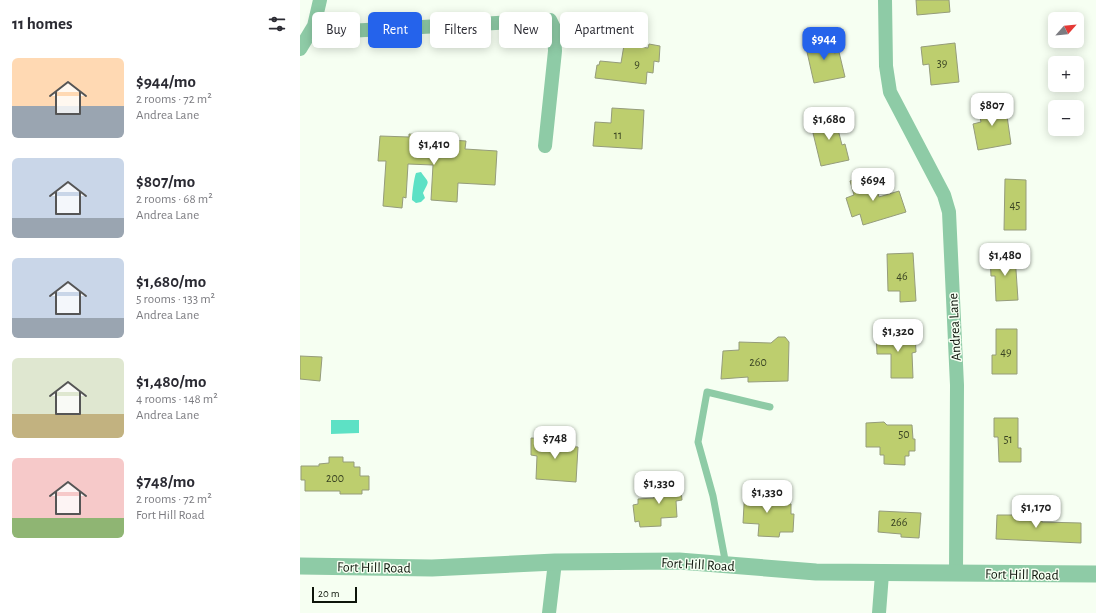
<!DOCTYPE html>
<meta charset="utf-8">
<style>
body{margin:0;font-family:"Alegreya Sans",sans-serif;background:#f7f7f7;color:#2b2b33;height:100vh;display:flex;flex-direction:column;font-size:15px;white-space:nowrap}
*{box-sizing:border-box;margin:0}
p{font-size:13px;color:#7c7c81}
.icon{flex:none;width:22px;height:22px;fill:none;stroke:currentColor;stroke-width:2;stroke-linecap:round;stroke-linejoin:round}
.map{position:relative;flex:1;overflow:hidden}
.panel{display:flex;flex-direction:column;background:#fff;width:300px}
.panel>*{flex:none}
.guide{position:absolute;left:12px;top:12px;width:380px;height:36px;display:flex;gap:8px}
.needle{width:26px;rotate:63deg}
.controls{position:absolute;left:748px;top:12px;display:grid;gap:8px}
.controls a{display:grid;place-items:center;width:36px;height:36px;border-radius:6px;background:#fff;box-shadow:0 2px 10px #0003;font-size:20px}
.scale{position:absolute;left:12px;bottom:10px;width:45px;box-sizing:border-box;padding-left:4px;border:2px solid #0d150a;border-top:0;font-size:11px;line-height:14px;white-space:nowrap;color:#0d150a;-webkit-text-stroke:3px #f6fff2;paint-order:stroke}
.price{position:absolute;translate:-50% -34px;padding:0 9px;border-radius:8px;background:#fff;color:#222;font-size:13px;line-height:26px;filter:drop-shadow(0 1px 2px #0008)}
.price::after{content:'';position:absolute;left:50%;top:24px;width:12px;height:9px;margin-left:-6px;background:inherit;clip-path:polygon(0 0,100% 0,50% 100%)}
.price.selected{background:#2563eb;color:#fff}
ul{padding:0;list-style:none}
li{display:flex;align-items:center;gap:12px;height:100px;padding:0 12px}
li span{display:grid;place-items:center;flex:none;width:112px;height:80px;border-radius:6px;color:#555}
li>.icon{margin-inline-start:auto}
span .icon{width:48px;height:48px;fill:#fffc;stroke-width:1}
li b{font-size:17px}
h2{display:flex;justify-content:space-between;align-items:center;height:48px;padding:0 12px;font-size:17px}
.pill{padding:0 14px;border-radius:6px;background:#fff;box-shadow:0 2px 10px #0003;font-size:14px;line-height:36px}
.pill.selected{background:#2563eb;color:#fff}
main{display:flex;flex:1;min-height:0}
.map>svg:first-child{display:block}
.water{fill:#5de1c5}
.building{fill:#bdce6e;stroke:#959c7b}
.lines{fill:none;stroke-linecap:round;stroke-linejoin:round}
.service{stroke:#8ecba6;stroke-width:7}
.minor{stroke:#8ecba6;stroke-width:14}
.tertiary{stroke:#8ecba6;stroke-width:17}
.labels{text-anchor:middle;stroke-width:3;stroke-linejoin:round;paint-order:stroke}
.number-label{font-size:12px;fill:#394323}
.street-label{font-size:14px;fill:#0d150a;stroke:#f6fff2}
</style>
<main>
<section class="panel">
<h2>11 homes<svg class="icon" aria-label="filters" viewBox="0 0 24 24"><path d="M4 7h16M4 17h16"/><circle cx="9" cy="7" r="2"/><circle cx="15" cy="17" r="2"/></svg></h2>
<ul>
<li><span style="background:linear-gradient(#ffd9b3 60%,#9aa5b1 0)"><svg class="icon" aria-label="home" viewBox="0 0 24 24"><path d="M3 11l9-7 9 7M6 9v11h12V9"/></svg></span><div><b>$944/mo</b><p>2 rooms · 72 m²</p><p>Andrea Lane</p></div></li>
<li><span style="background:linear-gradient(#c9d6e8 75%,#9aa5b1 0)"><svg class="icon" aria-label="home" viewBox="0 0 24 24"><path d="M3 11l9-7 9 7M6 9v11h12V9"/></svg></span><div><b>$807/mo</b><p>2 rooms · 68 m²</p><p>Andrea Lane</p></div></li>
<li><span style="background:linear-gradient(#c9d6e8 75%,#9aa5b1 0)"><svg class="icon" aria-label="home" viewBox="0 0 24 24"><path d="M3 11l9-7 9 7M6 9v11h12V9"/></svg></span><div><b>$1,680/mo</b><p>5 rooms · 133 m²</p><p>Andrea Lane</p></div></li>
<li><span style="background:linear-gradient(#dfe7d0 70%,#c2b280 0)"><svg class="icon" aria-label="home" viewBox="0 0 24 24"><path d="M3 11l9-7 9 7M6 9v11h12V9"/></svg></span><div><b>$1,480/mo</b><p>4 rooms · 148 m²</p><p>Andrea Lane</p></div></li>
<li><span style="background:linear-gradient(#f6c9c9 75%,#8fb573 0)"><svg class="icon" aria-label="home" viewBox="0 0 24 24"><path d="M3 11l9-7 9 7M6 9v11h12V9"/></svg></span><div><b>$748/mo</b><p>2 rooms · 72 m²</p><p>Fort Hill Road</p></div></li>
</ul>
</section>
<div class="map">
<svg width="796" height="613" viewBox="0 0 796 613">
<rect width="100%" height="100%" fill="#f6fff2"/>
<!-- water -->
<path class="water" d="M121,172C129,184 130,179 123,193L125,198L121,202L116,203L112,200C112,194 114,178 116,173Z
M31,420H59V433L31,434Z"/>
<!-- building -->
<path class="building" d="M616,0H649L650,12L617,15Z
M531,37L534,53L539,52L545,77L514,83L505,43Z
M655,43L659,82L631,85L629,64L623,65L621,47Z
M349,44L360,46L359,62L354,61L353,73L347,72L346,84L295,78L297,65H299L300,61L321,63L324,45L348,48Z
M705,102L711,144L678,150L673,124L681,122L678,107Z
M312,108L344,110L342,149L293,146L295,122L311,123Z
M534,114L542,145L545,144L549,160L521,166L513,133L516,132L513,119Z
M109,134L136,136V139L166,141L165,149L197,151L195,185L158,183L157,202L131,200L133,165L108,164L106,198L103,197L102,208L83,206L86,161H78L80,136L109,137Z
M568,175L573,191L577,190L579,197L599,191L606,212L563,225L560,214L552,217L546,198L554,195L550,181Z
M705,179L726,180V230H704Z
M613,253L616,301L600,302V291H588L587,254Z
M690,255H715L718,300L696,301L695,276H691Z
M696,329H717V374H692V355H696Z
M615,333L616,352L612,353L613,378H591V354H577L576,334Z
M478,337H485L489,342L488,381L448,382V377L421,379L423,351L439,350V342L471,343Z
M0,356L22,357L20,381L0,379Z
M694,418H718V448H721V462H699L698,437H694Z
M584,422L587,425H612L613,439H615V451H609V456H605V465L584,464V455H580V447H566V423Z
M231,438L251,439V441H262V446L278,447L276,482L236,479L237,456L231,455Z
M29,457H43V462H54V467H60V476H69V490H62V494H40V491H5V480H1V466H19V464L29,463Z
M380,480L382,500L376,501L377,517L361,518V526L340,527L339,521L335,522L333,505L338,504V499L354,498L353,493L362,492V482Z
M445,487L463,488L462,502L491,504V514H494L493,532H480L479,537L458,536L459,524L443,523Z
M728,510H742V522L781,523V543L696,539L697,515H728Z
M579,511L621,513L619,538L601,537V534L578,532Z"/>
<g class="lines">
<!-- service -->
<path class="service" d="M426,565L413,496L398,442L407,392L470,407"/>
<!-- minor -->
<path class="minor" d="M585,0L586,66L590,92L644,195L649,212L657,385L656,573
M10,33L250,20L254,28L255,51L245,146
M0,49L14,26L20,0
M249,613L255,562
M579,613L582,574"/>
<!-- tertiary -->
<path class="tertiary" d="M0,566L132,568L255,562L379,561L516,572L796,574"/>
</g>
<g class="labels">
<!-- number labels -->
<g class="number-label">
<text x="642" y="67">39</text>
<text x="337" y="68">9</text>
<text x="318" y="139">11</text>
<text x="715" y="209">45</text>
<text x="602" y="280">46</text>
<text x="706" y="356">49</text>
<text x="458" y="366">260</text>
<text x="604" y="438">50</text>
<text x="708" y="443">51</text>
<text x="35" y="482">200</text>
<text x="599" y="526">266</text>
</g>
<!-- street labels -->
<g class="street-label">
<text transform="translate(654 327) rotate(-93)" y="5">Andrea Lane</text>
<text transform="translate(398 564) rotate(3)" y="5">Fort Hill Road</text>
<text transform="translate(74 567) rotate(1)" y="5">Fort Hill Road</text>
<text transform="translate(722 574) rotate(1)" y="5">Fort Hill Road</text>
</g>
</g>
</svg>
<div class="controls">
<a><svg class="needle" viewBox="-14 -14 28 28"><path d="M0-13l5 13h-10z" fill="#e53935"/><path d="M0 13l5-13h-10z" fill="#7c7c81"/></svg></a>
<a>+</a>
<a>−</a>
</div>
<div class="scale">20 m</div>
<b class="price selected" style="left:524px;top:61px">$944</b>
<b class="price" style="left:692px;top:127px">$807</b>
<b class="price" style="left:529px;top:141px">$1,680</b>
<b class="price" style="left:134px;top:166px">$1,410</b>
<b class="price" style="left:573px;top:202px">$694</b>
<b class="price" style="left:705px;top:277px">$1,480</b>
<b class="price" style="left:598px;top:353px">$1,320</b>
<b class="price" style="left:255px;top:460px">$748</b>
<b class="price" style="left:359px;top:505px">$1,330</b>
<b class="price" style="left:467px;top:514px">$1,330</b>
<b class="price" style="left:736px;top:529px">$1,170</b>
<div class="guide">
<a class="pill">Buy</a>
<a class="pill selected">Rent</a>
<a class="pill">Filters</a>
<a class="pill">New</a>
<a class="pill">Apartment</a>
</div>
</div>
</main>
